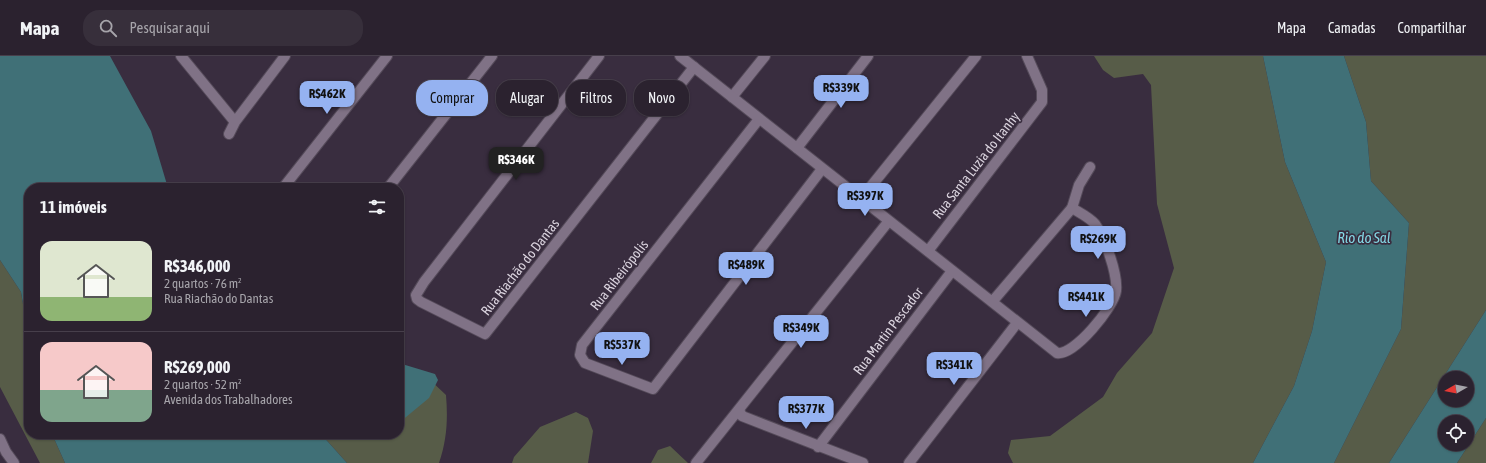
<!DOCTYPE html>
<html lang="pt">
<meta charset="utf-8">
<style>
body{margin:0;font-family:"Asap Condensed",sans-serif;background:#372f3b;color:#f1f3f6;height:100vh;display:flex;flex-direction:column;font-size:15px;white-space:nowrap}
*{box-sizing:border-box;margin:0}
p{font-size:13px;color:#a6a4aa}
.icon{flex:none;width:22px;height:22px;fill:none;stroke:currentColor;stroke-width:2;stroke-linecap:round;stroke-linejoin:round}
.map{position:relative;flex:1;overflow:hidden}
.side{position:absolute;left:24px;top:127px;width:380px;height:256px;display:flex;flex-direction:column;background:#2b222f;border-radius:16px;box-shadow:0 1px 3px #0004,0 0 0 1px #473f4b}
.side>*{flex:none}
.top-card{position:absolute;left:416px;top:24px;width:380px;height:36px;display:flex;gap:8px}
.needle{width:26px;rotate:261deg}
.buttons{position:absolute;left:1438px;top:315px;display:grid;gap:8px}
.buttons a{display:grid;place-items:center;width:36px;height:36px;border-radius:50%;background:#2b222f;box-shadow:0 1px 3px #0004,0 0 0 1px #473f4b;font-size:20px}
.price{position:absolute;translate:-50% -34px;padding:0 9px;border-radius:8px;background:#95b2f1;color:#111;font-size:13px;line-height:26px;filter:drop-shadow(0 1px 2px #0008)}
.price::after{content:'';position:absolute;left:50%;top:24px;width:12px;height:9px;margin-left:-6px;background:inherit;clip-path:polygon(0 0,100% 0,50% 100%)}
.price.selected{background:#222;color:#fff}
ul{padding:0;list-style:none}
li{display:flex;align-items:center;gap:12px;height:100px;padding:0 16px}
li+li{border-top:1px solid #473f4b}
li span{display:grid;place-items:center;flex:none;width:112px;height:80px;border-radius:12px;color:#555}
li>.icon{margin-inline-start:auto}
span .icon{width:48px;height:48px;fill:#fffc;stroke-width:1}
li b{font-size:17px}
h2{display:flex;justify-content:space-between;align-items:center;height:48px;padding:0 16px;font-size:17px}
.pill{padding:0 14px;border-radius:16px;background:#2b222f;box-shadow:0 1px 3px #0004,0 0 0 1px #473f4b;font-size:14px;line-height:36px}
.pill.selected{background:#95b2f1;color:#111}
header{display:flex;align-items:center;gap:24px;box-sizing:border-box;height:56px;padding:0 20px;background:#2b222f;border-bottom:1px solid #473f4b}
header strong{font-size:19px}
nav{display:flex;gap:22px;margin-inline-start:auto;font-size:14px}
.search{width:280px;height:36px;background:#372f3b;display:flex;align-items:center;gap:10px;box-sizing:border-box;padding:0 14px;border-radius:16px;color:#a6a4aa;font-size:15px}
.map>svg:first-child{display:block}
.green{fill:#575c48}
.water{fill:#407077;fill-rule:evenodd}
.lines{fill:none;stroke-linecap:round;stroke-linejoin:round}
.minor-casing{stroke:#544a59;stroke-width:12}
.tertiary-casing{stroke:#544a59;stroke-width:12}
.minor{stroke:#807286;stroke-width:10}
.tertiary{stroke:#807286;stroke-width:10}
.labels{text-anchor:middle;stroke-width:3.5;stroke-linejoin:round;paint-order:stroke}
.street-label{font-size:14px;fill:#dad3de;stroke:#392d3f}
.water-label{font-size:15px;font-style:italic;fill:#84d7e4;stroke:#392d3f}
</style>
<header>
<strong>Mapa</strong>
<div class="search"><svg class="icon" aria-label="search" viewBox="0 0 24 24"><circle cx="10" cy="10" r="6"/><path d="M15 15l6 6"/></svg>Pesquisar aqui</div>
<nav><a>Mapa</a><a>Camadas</a><a>Compartilhar</a></nav>
</header>
<div class="map">
<svg width="1486" height="407" viewBox="0 0 1486 407">
<rect width="100%" height="100%" fill="#392d3f"/>
<!-- green -->
<path class="green" d="M1094,0H1263L1285,106L1326,206L1312,275L1294,330L1253,407H1013L1008,397L1011,384L1050,380L1103,341L1117,317L1152,277L1174,212L1157,148L1151,29L1143,18L1114,22L1103,14Z
M1344,0H1486V254L1389,407H1334L1401,273L1409,167L1371,125L1366,66Z
M0,204L21,236L29,284V378H52L65,407H40L0,331Z
M399,316L428,322L446,339C448,363 447,384 439,407H347L321,378H399Z
M576,356L588,362L593,375L588,407H512L514,401L540,371Z
M1486,362V407H1457Z
M670,390L688,407H651L658,394Z"/>
<!-- water -->
<path class="water" d="M0,0H110L151,75L168,132H29V284L21,236L0,204Z
M1263,0H1344L1366,66L1371,125L1409,167L1401,273L1334,407H1253L1294,330L1312,275L1326,206L1285,106Z
M1486,254V362L1457,407H1389ZM1445,322H1467V344H1445ZM1445,366H1467V388H1445Z
M402,308L435,318L438,324L429,342L400,366L399,311Z
M52,378H321L347,407H65Z"/>
<g class="lines">
<!-- minor casing -->
<g class="minor-casing">
<path id="minor" d="M181,0L235,66
M599,0L424,226L416,239L417,243L421,246L485,278L694,11
M732,41L765,0
M759,63L582,289L580,299L585,307L653,333L822,113
M229,78L235,66L285,0
M797,92L868,0
M283,132L387,0
M388,132L492,0
M860,144L976,0
M1072,152L1079,129L1090,111
M928,195L1042,46V34L1027,0
M739,354L742,360L863,407
M0,383L6,396L14,407
M818,391L952,215
M696,407L888,166
M909,407L1017,267"/>
</g>
<!-- tertiary casing -->
<g class="tertiary-casing">
<path id="tertiary" d="M680,0L1057,297C1074,300 1114,251 1116,235C1118,218 1105,182 1095,168C1089,161 1080,157 1072,152L992,246"/>
</g>
<!-- minor -->
<use href="#minor" class="minor"/>
<!-- tertiary -->
<use href="#tertiary" class="tertiary"/>
</g>
<g class="labels">
<!-- street labels -->
<g class="street-label">
<text transform="translate(976 109) rotate(-52)" y="5">Rua Santa Luzia do Itanhy</text>
<text transform="translate(520 211) rotate(-52)" y="5">Rua Riachão do Dantas</text>
<text transform="translate(619 219) rotate(-52)" y="5">Rua Ribeirópolis</text>
<text transform="translate(888 275) rotate(-53)" y="5">Rua Martin Pescador</text>
</g>
<!-- water labels -->
<g class="water-label">
<text x="1364" y="187">Rio do Sal</text>
</g>
</g>
</svg>
<div class="buttons">
<a><svg class="needle" viewBox="-14 -14 28 28"><path d="M0-13l5 13h-10z" fill="#e53935"/><path d="M0 13l5-13h-10z" fill="#a6a4aa"/></svg></a>
<a><svg class="icon" aria-label="locate" viewBox="0 0 24 24"><circle cx="12" cy="12" r="6"/><path d="M12 2v4M12 18v4M2 12h4M18 12h4"/></svg></a>
</div>
<b class="price" style="left:841px;top:53px">R$339K</b>
<b class="price" style="left:327px;top:59px">R$462K</b>
<b class="price selected" style="left:516px;top:125px">R$346K</b>
<b class="price" style="left:865px;top:161px">R$397K</b>
<b class="price" style="left:1098px;top:204px">R$269K</b>
<b class="price" style="left:746px;top:230px">R$489K</b>
<b class="price" style="left:1086px;top:262px">R$441K</b>
<b class="price" style="left:801px;top:293px">R$349K</b>
<b class="price" style="left:622px;top:310px">R$537K</b>
<b class="price" style="left:954px;top:330px">R$341K</b>
<b class="price" style="left:806px;top:374px">R$377K</b>
<div class="top-card">
<a class="pill selected">Comprar</a>
<a class="pill">Alugar</a>
<a class="pill">Filtros</a>
<a class="pill">Novo</a>
</div>
<section class="side">
<h2>11 imóveis<svg class="icon" aria-label="filters" viewBox="0 0 24 24"><path d="M4 7h16M4 17h16"/><circle cx="9" cy="7" r="2"/><circle cx="15" cy="17" r="2"/></svg></h2>
<ul>
<li><span style="background:linear-gradient(#dfe7d0 70%,#8fb573 0)"><svg class="icon" aria-label="home" viewBox="0 0 24 24"><path d="M3 11l9-7 9 7M6 9v11h12V9"/></svg></span><div><b>R$346,000</b><p>2 quartos · 76 m²</p><p>Rua Riachão do Dantas</p></div></li>
<li><span style="background:linear-gradient(#f6c9c9 60%,#7fa58c 0)"><svg class="icon" aria-label="home" viewBox="0 0 24 24"><path d="M3 11l9-7 9 7M6 9v11h12V9"/></svg></span><div><b>R$269,000</b><p>2 quartos · 52 m²</p><p>Avenida dos Trabalhadores</p></div></li>
</ul>
</section>
</div>
